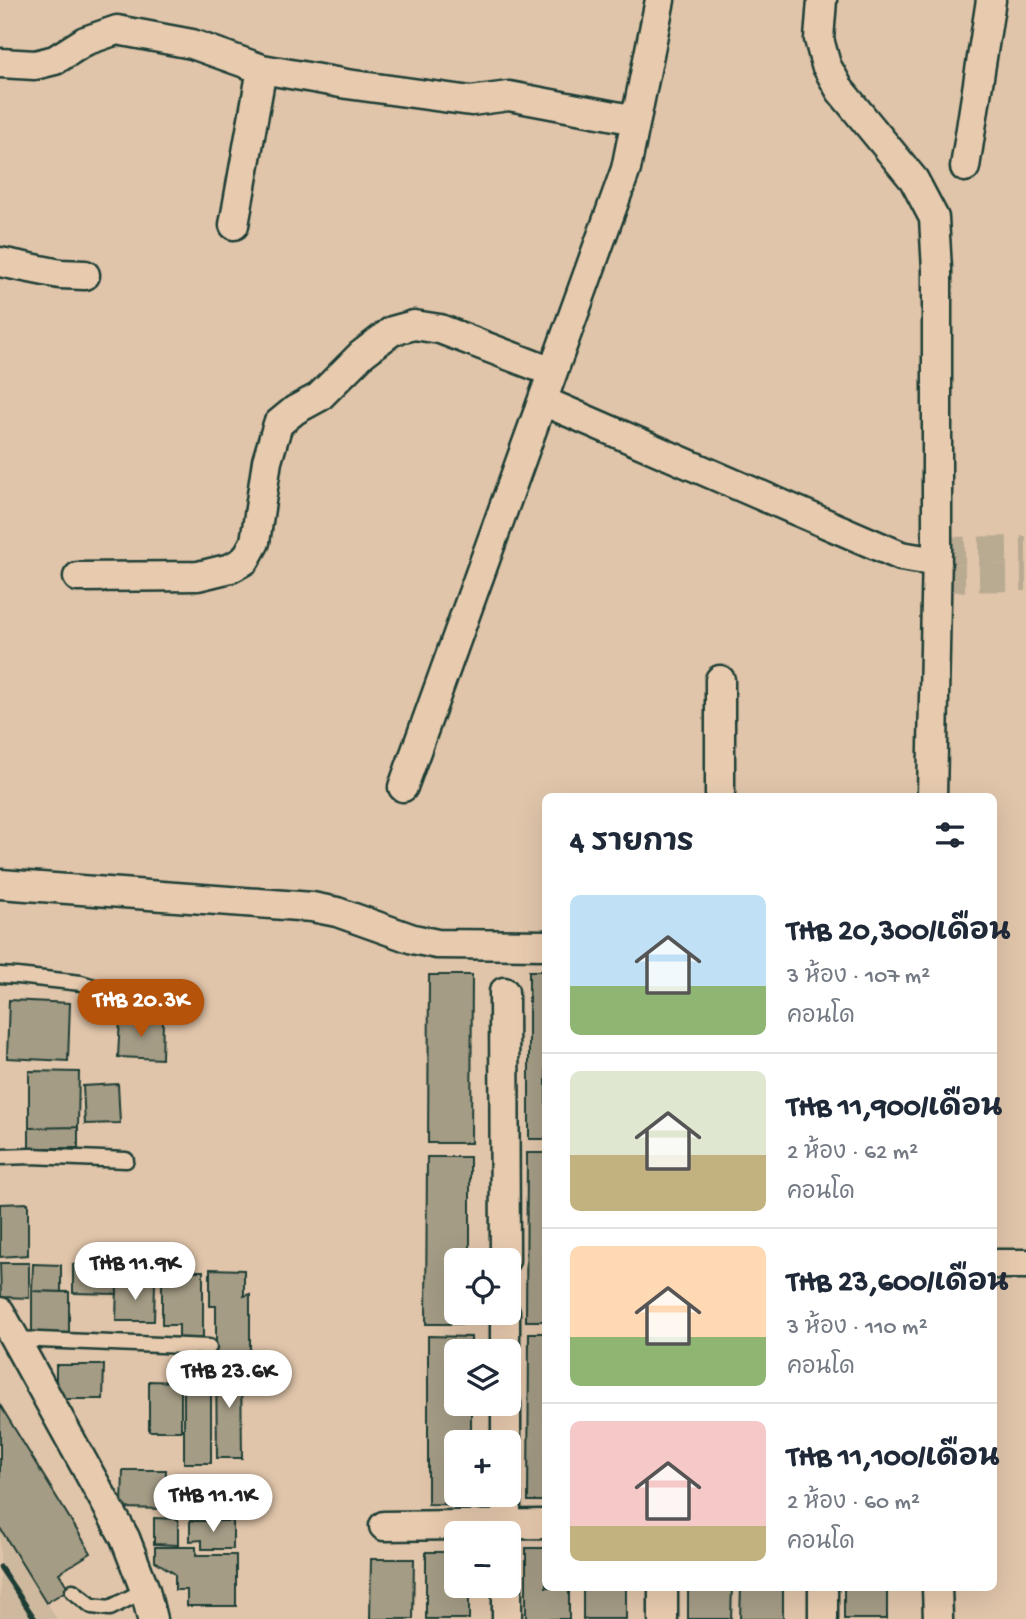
<!DOCTYPE html>
<html lang="th">
<meta charset="utf-8">
<style>
body{margin:0;font-family:"Gochi Hand","Playpen Sans Thai",sans-serif;background:#f2f2f3;color:#1f2937;height:100vh;display:flex;flex-direction:column;font-size:26px;white-space:nowrap}
*{box-sizing:border-box;margin:0}
p{font-size:23px;color:#747a83}
.icon{flex:none;width:38px;height:38px;fill:none;stroke:currentColor;stroke-width:2;stroke-linecap:round;stroke-linejoin:round}
.map{position:relative;flex:1;overflow:hidden}
.sheet{position:absolute;left:542px;top:793px;width:455px;height:798px;display:flex;flex-direction:column;background:#fff;border-radius:10px;box-shadow:0 7px 28px #0002}
.sheet>*{flex:none}
.fabs{position:absolute;left:444px;top:1248px;display:grid;gap:14px}
.fabs a{display:grid;place-items:center;width:77px;height:77px;border-radius:10px;background:#fff;box-shadow:0 7px 28px #0002;font-size:35px}
.price{position:absolute;translate:-50% -60px;padding:0 16px;border-radius:24px;background:#fff;color:#222;font-size:23px;line-height:46px;filter:drop-shadow(0 2px 4px #0008)}
.price::after{content:'';position:absolute;left:50%;top:42px;width:21px;height:16px;margin-left:-10px;background:inherit;clip-path:polygon(0 0,100% 0,50% 100%)}
.price.selected{background:#b45309;color:#fff}
ul{padding:0;list-style:none}
li{display:flex;align-items:center;gap:21px;height:175px;padding:0 28px}
li+li{border-top:2px solid #e0e1e3}
li span{display:grid;place-items:center;flex:none;width:196px;height:140px;border-radius:10px;color:#555}
li>.icon{margin-inline-start:auto}
span .icon{width:84px;height:84px;fill:#fffc;stroke-width:1}
li b{font-size:30px}
h2{display:flex;justify-content:space-between;align-items:center;height:84px;padding:0 28px;font-size:30px}
.map>svg:first-child{display:block}
.built{fill:#ceb99f}
.building{fill:#a49c85;stroke:#1f3d34;stroke-width:2}
.lines{fill:none;stroke-linecap:round;stroke-linejoin:round}
.minor-tunnel{stroke:#b9aa92;stroke-width:28;stroke-dasharray:28 14;stroke-linecap:butt}
.service-casing{stroke:#1f3d34;stroke-width:19}
.minor-casing{stroke:#1f3d34;stroke-width:33}
.service{stroke:#e8cbaf;stroke-width:14}
.minor{stroke:#e8cbaf;stroke-width:28}
.rail{stroke:#1f3d34;stroke-width:5}
</style>
<div class="map">
<svg width="1026" height="1619" viewBox="0 0 1026 1619">
<rect width="100%" height="100%" fill="#e0c5aa"/>
<filter id="ink" filterUnits="userSpaceOnUse"><feTurbulence type="fractalNoise" baseFrequency=".0143" numOctaves="2"/><feDisplacementMap in="SourceGraphic" scale="14" xChannelSelector="R" yChannelSelector="G"/><feConvolveMatrix kernelMatrix="1 2 1 2 8 2 1 2 1" color-interpolation-filters="sRGB"/></filter>
<g filter="url(#ink)">
<!-- built -->
<path class="built" d="M0,1529L57,1619H0Z"/>
<!-- building -->
<path class="building" d="M529,971H546V1139H529Z
M429,975H472L471,1143H428Z
M9,1000L70,1003L68,1061L7,1058Z
M120,1018L163,1020L162,1059L118,1057Z
M29,1071L79,1072L78,1127L29,1128Z
M118,1084L120,1123L85,1124L83,1086Z
M78,1127V1148H29V1128Z
M527,1153H546V1321H526Z
M427,1157H470V1260H457V1312H469V1324H426Z
M28,1203V1255L0,1257V1204Z
M0,1263H29V1298L1,1297Z
M116,1263L117,1294L73,1293V1264Z
M33,1264L61,1265V1292L32,1291Z
M210,1269L244,1270V1296L250,1294V1367L241,1363L216,1362V1306H210Z
M162,1271H203V1338H179V1325H162Z
M117,1282L155,1283L154,1321H116Z
M32,1291L69,1292V1336H32Z
M529,1333H546V1501H528Z
M428,1336L471,1337V1351H457V1404H471V1442H457V1494H470V1505L428,1504Z
M216,1362L241,1363L242,1458H217Z
M56,1365H104L103,1399H56Z
M184,1375H211V1463H184Z
M149,1381L181,1382V1431H149Z
M0,1405L91,1553L59,1573L69,1589L46,1603L0,1528Z
M123,1470H166L165,1509L122,1508Z
M154,1518L178,1519V1545L154,1544Z
M190,1521H233V1549H202V1540L190,1541Z
M155,1547H196V1555H236V1606H187V1590H175V1574L155,1561Z
M526,1548H546V1587H569V1619H526Z
M426,1552H457V1586H469V1619H426Z
M371,1559H414L413,1619H370Z
M583,1587H626V1619H583Z
M688,1587H732L731,1619H688Z
M741,1587H783V1619H740Z
M844,1587H887V1619H844Z"/>
<g class="lines">
<!-- minor-tunnel -->
<path class="minor-tunnel" d="M937,551L1026,550
M937,578L1026,577"/>
<!-- service casing -->
<g class="service-casing">
<path id="service" d="M0,975L17,976L81,983L127,997
M0,1157L31,1156L126,1160
M15,1339L209,1347
M73,1591L92,1606L110,1608L145,1590"/>
</g>
<!-- minor casing -->
<g class="minor-casing">
<path id="minor" d="M822,0L819,39L826,65L840,90L914,180L934,218L937,270V551L932,796
M0,63L35,65L55,60L85,41L117,30L192,44L262,69L347,84L471,101L509,96L636,120
M965,167L991,0
M234,225L262,69
M0,262L60,274L85,275
M543,401L901,556L937,562
M78,577L198,576L231,568L245,560L255,542L267,461L278,424L295,410L319,397L362,354L392,331L414,325L440,329L552,372
M720,680V796
M403,787L626,169L660,0
M0,884L312,907L337,912L413,939L437,944L546,945
M504,992L505,1260
M994,1264H1026
M0,1312L125,1538L145,1590L152,1619
M505,1312V1351
M506,1404V1442
M506,1494V1533
M384,1526L546,1524
M507,1586V1619
M937,1587L938,1619
M663,1619V1587
M823,1619V1587"/>
</g>
<!-- service -->
<use href="#service" class="service"/>
<!-- minor -->
<use href="#minor" class="minor"/>
<!-- rail -->
<path class="rail" d="M0,1567L35,1619"/>
</g>
</g>
</svg>
<div class="fabs">
<a><svg class="icon" aria-label="locate" viewBox="0 0 24 24"><circle cx="12" cy="12" r="6"/><path d="M12 2v4M12 18v4M2 12h4M18 12h4"/></svg></a>
<a><svg class="icon" aria-label="layers" viewBox="0 0 24 24"><path d="M12 4l9 5-9 5-9-5zM3 14l9 5 9-5"/></svg></a>
<a>+</a>
<a>−</a>
</div>
<b class="price selected" style="left:141px;top:1039px">THB 20.3K</b>
<b class="price" style="left:135px;top:1302px">THB 11.9K</b>
<b class="price" style="left:229px;top:1410px">THB 23.6K</b>
<b class="price" style="left:213px;top:1534px">THB 11.1K</b>
<section class="sheet">
<h2>4 รายการ<svg class="icon" aria-label="filters" viewBox="0 0 24 24"><path d="M4 7h16M4 17h16"/><circle cx="9" cy="7" r="2"/><circle cx="15" cy="17" r="2"/></svg></h2>
<ul>
<li><span style="background:linear-gradient(#bfe0f5 65%,#8fb573 0)"><svg class="icon" aria-label="home" viewBox="0 0 24 24"><path d="M3 11l9-7 9 7M6 9v11h12V9"/></svg></span><div><b>THB 20,300/เดือน</b><p>3 ห้อง · 107 m²</p><p>คอนโด</p></div></li>
<li><span style="background:linear-gradient(#dfe7d0 60%,#c2b280 0)"><svg class="icon" aria-label="home" viewBox="0 0 24 24"><path d="M3 11l9-7 9 7M6 9v11h12V9"/></svg></span><div><b>THB 11,900/เดือน</b><p>2 ห้อง · 62 m²</p><p>คอนโด</p></div></li>
<li><span style="background:linear-gradient(#ffd9b3 65%,#8fb573 0)"><svg class="icon" aria-label="home" viewBox="0 0 24 24"><path d="M3 11l9-7 9 7M6 9v11h12V9"/></svg></span><div><b>THB 23,600/เดือน</b><p>3 ห้อง · 110 m²</p><p>คอนโด</p></div></li>
<li><span style="background:linear-gradient(#f6c9c9 75%,#c2b280 0)"><svg class="icon" aria-label="home" viewBox="0 0 24 24"><path d="M3 11l9-7 9 7M6 9v11h12V9"/></svg></span><div><b>THB 11,100/เดือน</b><p>2 ห้อง · 60 m²</p><p>คอนโด</p></div></li>
</ul>
</section>
</div>
